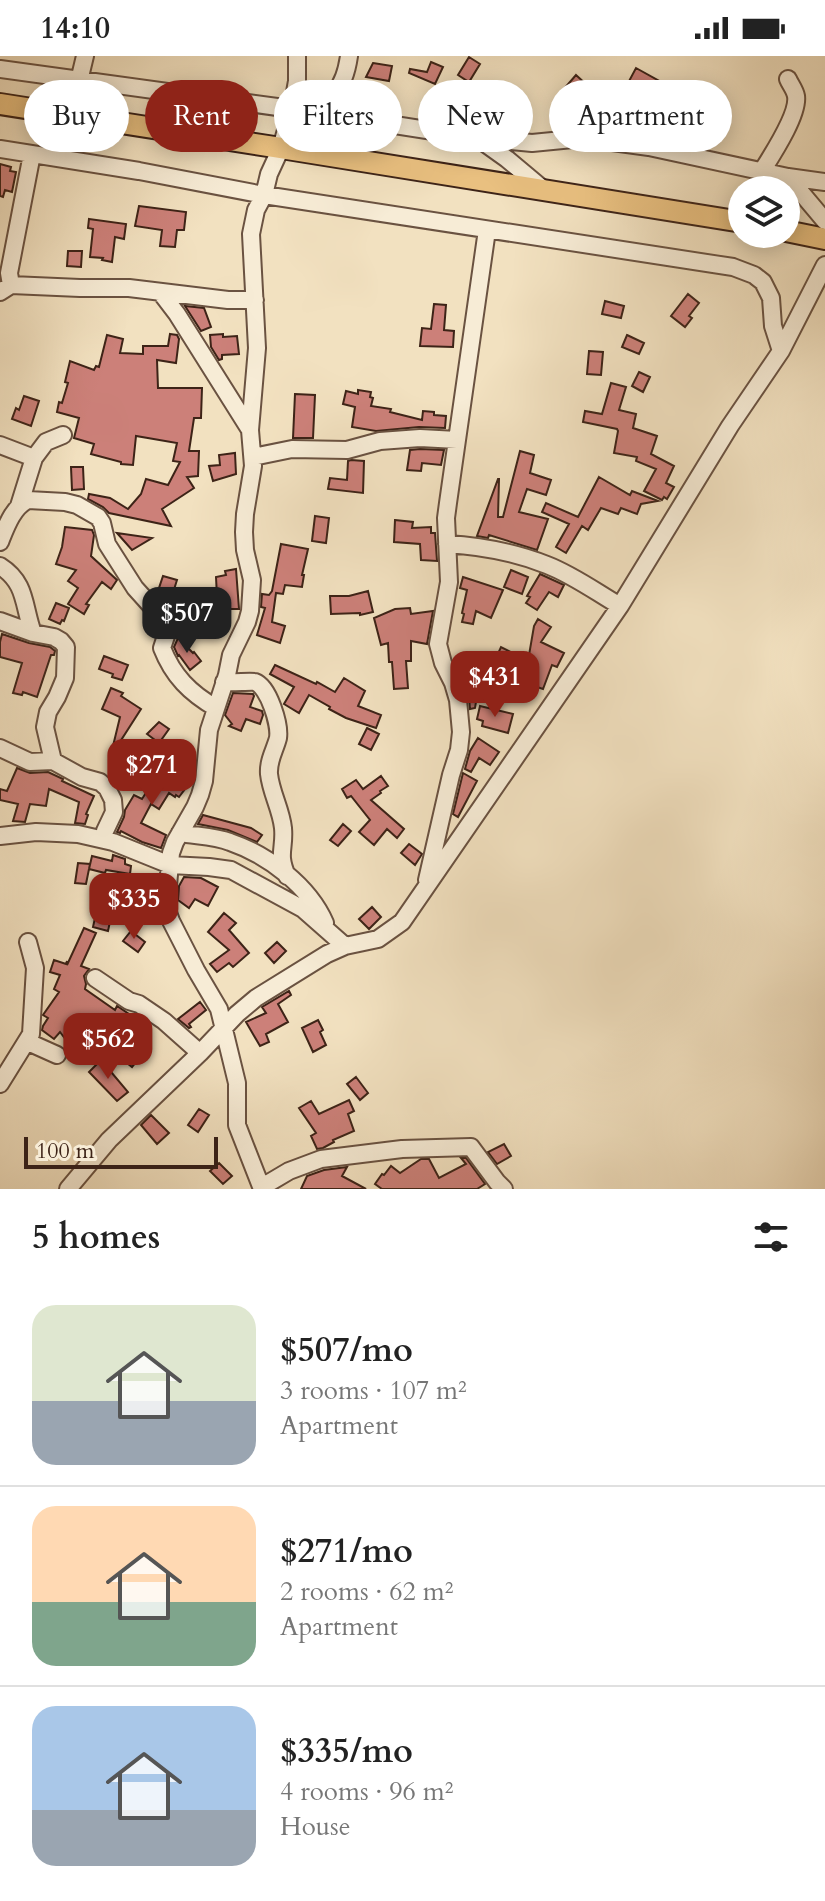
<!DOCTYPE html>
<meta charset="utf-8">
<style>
body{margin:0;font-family:Cardo,serif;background:#f2f2f2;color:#222;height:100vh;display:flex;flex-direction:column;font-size:30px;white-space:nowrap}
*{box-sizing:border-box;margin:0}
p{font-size:26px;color:#767676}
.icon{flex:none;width:44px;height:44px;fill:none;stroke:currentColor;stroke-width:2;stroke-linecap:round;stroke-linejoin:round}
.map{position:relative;height:1133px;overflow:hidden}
.drawer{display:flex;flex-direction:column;background:#fff;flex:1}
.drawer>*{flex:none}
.banner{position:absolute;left:24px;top:24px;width:778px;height:72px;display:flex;gap:16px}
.tools{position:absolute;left:728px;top:120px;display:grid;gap:16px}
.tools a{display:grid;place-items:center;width:72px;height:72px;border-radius:50%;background:#fff;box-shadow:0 4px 20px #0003;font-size:40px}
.scale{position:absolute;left:24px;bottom:20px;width:194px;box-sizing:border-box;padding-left:8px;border:4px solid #3d2317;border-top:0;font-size:22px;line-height:28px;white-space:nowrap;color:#3d2317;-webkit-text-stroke:6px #f7ecd6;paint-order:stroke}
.price{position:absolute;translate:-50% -68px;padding:0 18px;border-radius:16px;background:#8f2418;color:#fff;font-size:26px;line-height:52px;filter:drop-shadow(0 2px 4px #0008)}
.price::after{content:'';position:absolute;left:50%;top:48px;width:24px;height:18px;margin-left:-12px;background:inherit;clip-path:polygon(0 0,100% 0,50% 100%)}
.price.selected{background:#222;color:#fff}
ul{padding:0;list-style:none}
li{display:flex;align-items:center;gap:24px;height:200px;padding:0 32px}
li+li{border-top:2px solid #e0e0e0}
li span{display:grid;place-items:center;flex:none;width:224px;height:160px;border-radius:24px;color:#555}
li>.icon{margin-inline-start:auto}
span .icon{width:96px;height:96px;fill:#fffc;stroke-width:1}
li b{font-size:34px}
h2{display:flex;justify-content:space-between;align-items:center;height:96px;padding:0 32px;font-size:34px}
.pill{padding:0 28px;border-radius:36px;background:#fff;box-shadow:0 4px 20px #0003;font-size:28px;line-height:72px}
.pill.selected{background:#8f2418;color:#fff}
.status{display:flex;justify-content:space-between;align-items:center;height:56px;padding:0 40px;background:#fff;direction:ltr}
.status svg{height:22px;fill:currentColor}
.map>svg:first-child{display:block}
.building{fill:#cc8079;stroke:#3d2317;stroke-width:2}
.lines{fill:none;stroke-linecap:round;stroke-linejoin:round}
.minor-casing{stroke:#6a5241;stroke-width:20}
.major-casing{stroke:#3d2317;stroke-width:24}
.minor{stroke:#f7ecd6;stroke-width:16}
.major{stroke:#e9c080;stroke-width:20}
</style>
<div class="status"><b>14:10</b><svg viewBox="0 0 49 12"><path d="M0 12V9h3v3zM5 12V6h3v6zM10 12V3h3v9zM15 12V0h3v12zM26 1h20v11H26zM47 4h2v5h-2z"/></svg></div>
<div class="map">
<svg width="825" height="1133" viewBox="0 0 825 1133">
<rect width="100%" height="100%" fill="#f2e1c0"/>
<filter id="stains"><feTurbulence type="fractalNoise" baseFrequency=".0025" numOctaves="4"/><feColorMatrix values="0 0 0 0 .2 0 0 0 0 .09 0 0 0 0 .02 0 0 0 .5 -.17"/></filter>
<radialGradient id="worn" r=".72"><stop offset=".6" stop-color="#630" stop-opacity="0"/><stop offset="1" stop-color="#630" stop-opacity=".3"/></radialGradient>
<!-- building -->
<path class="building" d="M469,1L480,8L469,26L458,19Z
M431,6L443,11L435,28L409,17L410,13L427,16Z
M373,7L392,10L389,25L366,21Z
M636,12L661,26L652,44L643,39L644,36L628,27Z
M576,19L587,29L575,43L591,58L585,65L557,41Z
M0,108L11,111L10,115L16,116L12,136L5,134L3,141L0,140Z
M139,150L186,156L184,174H177L175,191L160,190L162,174L135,170Z
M89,163L126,168L124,183L115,181L112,206L102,204L103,202L90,201L93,173L88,172Z
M68,195H82L81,211L67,210Z
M688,238L699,247L689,260L692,262L685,271L671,260Z
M605,245L624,250L621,262L602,258Z
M434,248L446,249L444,274L454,275L453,291L420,290L422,272L431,273Z
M185,250L204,252L211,271L201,275Z
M170,278L177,279L179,283L176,307L157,304L158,332H202L201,362H194L189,395H199L198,420L187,421L194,432L162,453L171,470L109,457L103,451L88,443L89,438L110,442L128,453L141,438L146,423L168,429L180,406L173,405L177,387L136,380L133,409L121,408V406L91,398L94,388L74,382L79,362L57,356L59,346L62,347L68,327L65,326L70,305L94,314L96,310L99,311L107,279L123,283L120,297L143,298V290H168Z
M223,278V281L237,280L239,298L222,299V303L219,304L211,291L210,279Z
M627,279L644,287L639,298L622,291Z
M589,295L603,296L601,319L587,318Z
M639,316L650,321L643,336L632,330Z
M611,327L626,331L619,354L636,358L633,372L657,380L651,398L674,410L666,427L674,431L667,443L664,441L662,444L644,435L656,413L636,405L637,401L614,397L618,375L617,373L583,366L585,355L602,358Z
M358,334L371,336L370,341L373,342L371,350L391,353L390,356L422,364L423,355L434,356V359L446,360L445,372L419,371L376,375L352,371L355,351L343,348L346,335L358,338Z
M295,338L315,339L313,382H293Z
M24,340L39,345L31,370L12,363L16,352L19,354Z
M420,393L444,394L441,409L422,407L421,415L407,414L410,394Z
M520,395L534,399L530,417L551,424L546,439L527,433L519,456L548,463L537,494L489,479L488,482L477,480L498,423H499L498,461H503Z
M235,397L236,418L213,425L209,410L220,409L219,399Z
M351,404L364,405L363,437L328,433L330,422L347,424L348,405Z
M71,411H83L84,433L72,434Z
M599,421L630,439L632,435L658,445L641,448L637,458L621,452L618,458L601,452L588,474L582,470L566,497L556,491L569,468L542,456L546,447L578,461Z
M315,460L329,462L326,487L312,485Z
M395,464L413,466L412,472L431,471V477H435L437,505L421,504L420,488L394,486Z
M65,471L92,474L94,479L91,500L117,524L111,533L102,526L86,548L89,549L84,558L68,548L78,532L68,525L76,514L56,508L62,491Z
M117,477L152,482L132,494Z
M281,488L308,493L302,519H304L302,531L285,529L283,538L276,537L272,566L285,570L280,587L257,579L265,552L261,551L262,538L269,539L272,535Z
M236,513L239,553H227L226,540L217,541L216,521L226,519L225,515Z
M511,514L528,521L522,538L504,531Z
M540,518L564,529L558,541L549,536L537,554L526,547L530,541L527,540Z
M163,520L177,524L171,543L157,538Z
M463,521L503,534L491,562L476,555L473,568L462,566L464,558L462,557L467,534L460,532Z
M368,535L373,556L360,559V557L331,558L330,540H349Z
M56,547L69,552L64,565L62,564L60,568L49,563Z
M410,552L411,558L433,555L427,588L411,585V605H406L408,632L394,633L392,606H389L388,587L381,589L374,562L395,553Z
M538,563L551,571L541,586L564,597L557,611L552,609L543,633L519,625L523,638L511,641L505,622L492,615L499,603L496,602L501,591L528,605L534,570Z
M2,578L29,587L50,591L55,595L54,599H51L37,641L23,636L22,639L13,637L22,607L0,601V586Z
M178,582L193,597L194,596L201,605L190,614L179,599L178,600L174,591Z
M104,600L128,609L122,624L112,621L113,618L99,613Z
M275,609L316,628L317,626L335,636L344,622L365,635L358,650L381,659L376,672L346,662L329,653L330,651L309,639L299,657L284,648L294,631L270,618Z
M459,614H474L482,618L471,640H477L475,652L470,653L469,641Z
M111,632L123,637L121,640L141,653L116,692L113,690L120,661L102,653Z
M233,637L253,638L254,640L250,651L262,655L263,659L260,668L246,663L241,675L229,670L232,668L225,659Z
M480,650L513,658L508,677L482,670L483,665L477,663Z
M159,666L169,673L159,687L147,678Z
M367,672L379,678L371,694L359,688Z
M478,682L499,696L490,709L479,702L471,716L465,713L470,695Z
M170,707L190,718L181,731L185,733L179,741L176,739L175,741L169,737L159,753L151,748L141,767L166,779L161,792L142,786L121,775L120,777L117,776L124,761L125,754L134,739L142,743L149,732L153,734Z
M17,712L30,717L48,716L63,723L62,725L94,740L86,758L88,759L85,768L75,767L79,746L49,733L46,750L30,748L25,766L13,765L18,748L0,744V733L7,735Z
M463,717L477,725L458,761L453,758Z
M381,720L388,730L380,735L381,737L371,744L404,773L397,782L387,773L374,789L359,776L370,764L351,740L347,742L342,733L356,724L363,733Z
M203,759L251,772L262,779L257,786L228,774L198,768Z
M343,768L351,775L338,790L330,784Z
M409,788L422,798L415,809L401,797Z
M113,799L125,803V808L131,810L130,818L106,814L105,817L89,813L86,828L75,827L78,807L90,808L89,813L92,800L112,805Z
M184,821L201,822L218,831L208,850L195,843L189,852L178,844L179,830Z
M144,846L153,851L140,871L132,866Z
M372,851L381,861L369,873L359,863Z
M97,853L112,856L108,875L93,871Z
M224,857L236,867L229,874L249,897L233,911L229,907L217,916L210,908L229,894L208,876Z
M84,872L96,877L81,910L89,913L84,920L86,928L85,933L115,954L117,950L129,958L113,982L86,967L83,971L80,969L75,974L78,977L69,988L60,976L54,983L42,974L43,970L48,962L43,959L59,936L54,933L60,919L50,916L54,904L66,908L67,905V909Z
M131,875L145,886L138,896L123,885Z
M277,886L286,895L274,907L265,897Z
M289,935L291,939L278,948L288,966L266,978L269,986L260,990L246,966L266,957L262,951Z
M200,946L206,954L189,968L191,971L189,972L178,963Z
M318,964L323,974L320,976L326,989L313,996L302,972Z
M120,984L140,1001L132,1011L111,994Z
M101,1004L128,1036L117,1045L89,1016Z
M356,1021L368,1037L360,1044L347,1028Z
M349,1044L354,1055L348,1058L354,1075L333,1084L334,1086L323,1092L317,1093L311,1080L316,1077L299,1052L311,1045L319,1058Z
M199,1053L209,1059L198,1076L188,1069Z
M151,1059L169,1077L157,1088L141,1069Z
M504,1088L511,1100L497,1108L488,1096Z
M461,1102H466L485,1128L477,1133H382L375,1128L382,1118L384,1119L391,1110L400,1117L421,1103H429L439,1122L466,1108Z
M219,1107L232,1120L223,1128L210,1115Z
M347,1111L342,1120L366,1133H301L307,1120L324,1114Z"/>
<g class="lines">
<!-- minor casing -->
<g class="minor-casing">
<path id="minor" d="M0,13L292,53L478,82L532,87L583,82L649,91L788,121L825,126
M79,25L85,0
M300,51C334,43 344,34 349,0
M479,83L507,103L544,134
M0,93L139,115L264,139L733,211L754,219L763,226L771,242L773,270L781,295
M762,115C772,99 799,58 796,40C795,34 790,28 788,23
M788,121L825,165
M11,229L9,217L32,98
M0,236L11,229L80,232H129L228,244H255
M161,237L177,258L250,374
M0,389L34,402
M253,401L292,393L347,394L380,385L420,382L457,384
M19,450L34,402L46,386L63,379
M0,486C6,471 13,451 28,444L65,446L77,449L98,461L102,467L107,488L135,532L162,562L166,570L167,577L162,592C173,620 190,637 216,652
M447,488C479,490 517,497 547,509C573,519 596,536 620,550
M0,510C27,527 23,550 33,577
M0,565L33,577L54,581L61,585L66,591L65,622L57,641L48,656L45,671L53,705
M224,626C232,627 251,625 255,626C269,631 280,669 278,682C275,694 268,704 269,718C271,737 281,753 283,772C285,793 277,797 287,820
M0,692L30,706L53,705L82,721L100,726L107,732L113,744L114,756L105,775L104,783
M180,777C196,780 215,780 230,786C268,799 309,830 325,867
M0,780L36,776L78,778L113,786L170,809L209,811L231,814L303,853L345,890
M427,824L451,719L459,694L461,676L458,644L453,627L443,607L438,588L449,526L446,462L448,447L487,174
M95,922L129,945L139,948L164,965L200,997
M28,986L57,999
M0,1028L31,978L35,912L28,886
M262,1131L289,1115L321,1103L402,1093L471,1091L497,1126L504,1133
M68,1133L109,1084L200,997L237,958L256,942L327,898L345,890L378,883L402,866L620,550L730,370L781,295L825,209
M262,1133L237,1069V1027L219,953L196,914L171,865L167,854V840L171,797L175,786L195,751L200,739L204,725L209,674L227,619L231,599L247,566L250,555L252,524L245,494L244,476L245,458L253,410L250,374L257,292L251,178L256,154L264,139L269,118L281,92L292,53L297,25V0"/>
</g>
<!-- major casing -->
<g class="major-casing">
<path id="major" d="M0,48L281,92L742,166
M786,175L825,183"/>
</g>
<!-- minor -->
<use href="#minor" class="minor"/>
<!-- major -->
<use href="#major" class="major"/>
</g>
<rect width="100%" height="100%" filter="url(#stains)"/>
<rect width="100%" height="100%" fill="url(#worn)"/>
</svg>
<div class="tools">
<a><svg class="icon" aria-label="layers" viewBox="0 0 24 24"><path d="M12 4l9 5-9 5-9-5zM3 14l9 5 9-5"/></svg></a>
</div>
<div class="scale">100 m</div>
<b class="price selected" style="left:187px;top:599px">$507</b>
<b class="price" style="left:495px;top:663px">$431</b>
<b class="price" style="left:152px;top:751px">$271</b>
<b class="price" style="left:134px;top:885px">$335</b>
<b class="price" style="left:108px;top:1025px">$562</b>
<div class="banner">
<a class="pill">Buy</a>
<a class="pill selected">Rent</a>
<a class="pill">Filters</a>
<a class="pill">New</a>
<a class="pill">Apartment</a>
</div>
</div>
<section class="drawer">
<h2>5 homes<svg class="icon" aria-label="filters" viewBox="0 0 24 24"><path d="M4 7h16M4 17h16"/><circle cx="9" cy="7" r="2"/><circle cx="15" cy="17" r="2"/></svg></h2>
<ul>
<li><span style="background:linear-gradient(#dfe7d0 60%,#9aa5b1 0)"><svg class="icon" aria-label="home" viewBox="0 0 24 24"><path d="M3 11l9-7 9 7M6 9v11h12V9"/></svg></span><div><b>$507/mo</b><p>3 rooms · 107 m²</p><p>Apartment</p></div></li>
<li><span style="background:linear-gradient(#ffd9b3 60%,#7fa58c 0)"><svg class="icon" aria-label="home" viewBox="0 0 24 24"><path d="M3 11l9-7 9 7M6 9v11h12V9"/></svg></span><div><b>$271/mo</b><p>2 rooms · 62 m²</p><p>Apartment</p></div></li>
<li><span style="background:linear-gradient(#a9c7e8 65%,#9aa5b1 0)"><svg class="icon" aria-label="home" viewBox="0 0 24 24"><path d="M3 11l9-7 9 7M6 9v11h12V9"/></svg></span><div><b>$335/mo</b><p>4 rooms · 96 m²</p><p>House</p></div></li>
</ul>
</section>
